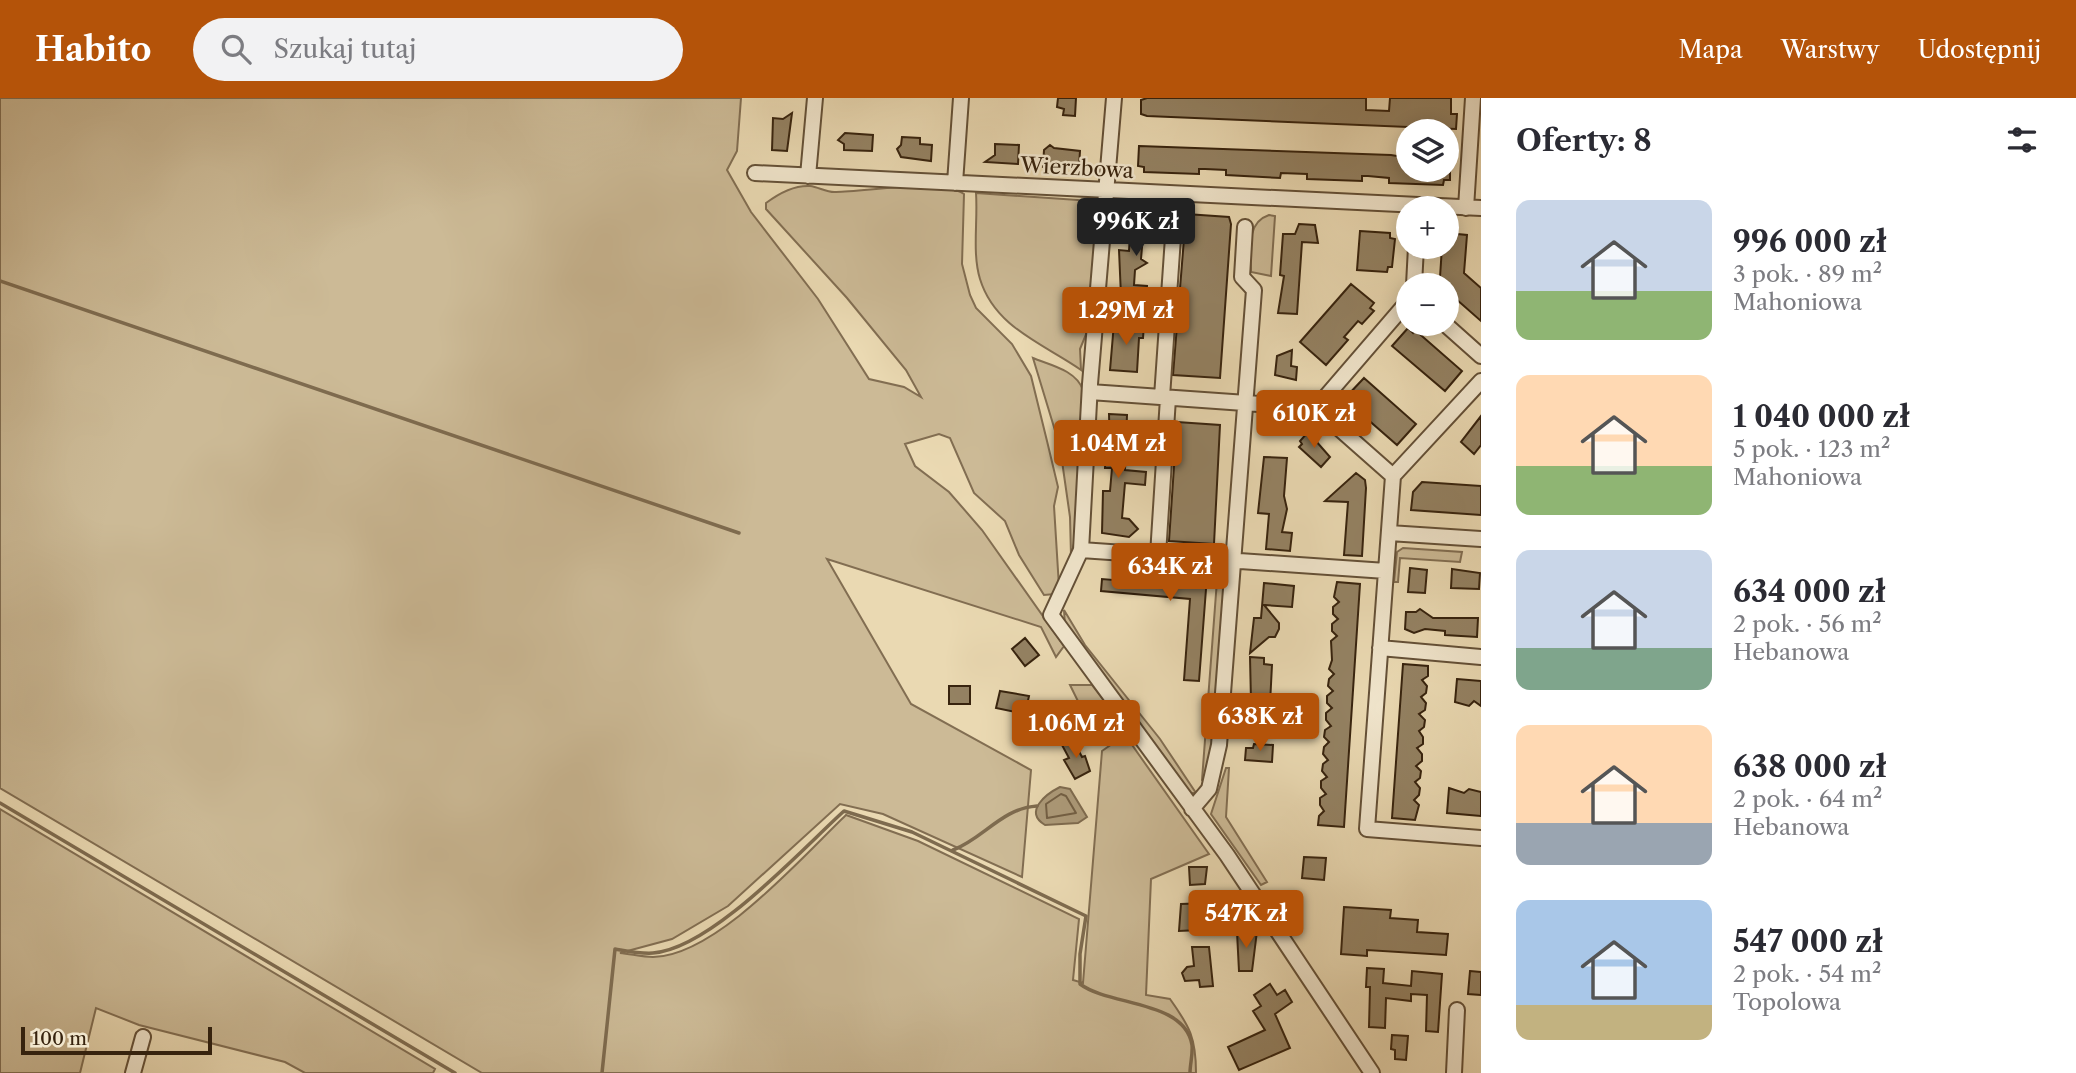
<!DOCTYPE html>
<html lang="pl">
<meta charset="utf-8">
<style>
body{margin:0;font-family:"Libre Caslon Text",serif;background:#f2f2f3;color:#2b2b33;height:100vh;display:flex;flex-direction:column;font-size:26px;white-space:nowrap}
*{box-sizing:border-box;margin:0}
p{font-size:23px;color:#7c7c81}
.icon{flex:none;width:38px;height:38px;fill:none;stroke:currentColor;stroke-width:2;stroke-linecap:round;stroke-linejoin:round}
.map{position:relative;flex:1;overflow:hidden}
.panel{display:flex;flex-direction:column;background:#fff;width:595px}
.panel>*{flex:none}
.buttons{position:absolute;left:1396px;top:21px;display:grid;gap:14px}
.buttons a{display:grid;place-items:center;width:63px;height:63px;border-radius:50%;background:#fff;box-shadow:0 4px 18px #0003;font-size:35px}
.scale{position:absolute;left:21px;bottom:18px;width:191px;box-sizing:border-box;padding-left:7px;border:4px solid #37230e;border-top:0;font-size:19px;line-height:24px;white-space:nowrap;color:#37230e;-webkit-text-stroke:5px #f1e6cd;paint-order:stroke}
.price{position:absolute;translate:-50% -60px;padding:0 16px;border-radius:7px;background:#b45309;color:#fff;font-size:23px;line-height:46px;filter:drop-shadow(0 2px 4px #0008)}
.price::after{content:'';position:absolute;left:50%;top:42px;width:21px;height:16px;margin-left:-10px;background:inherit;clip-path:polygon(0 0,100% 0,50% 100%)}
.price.selected{background:#222;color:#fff}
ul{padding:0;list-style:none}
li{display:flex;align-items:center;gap:21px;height:175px;padding:0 35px}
li span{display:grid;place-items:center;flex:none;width:196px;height:140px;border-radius:14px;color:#555}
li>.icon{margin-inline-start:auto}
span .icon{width:84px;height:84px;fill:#fffc;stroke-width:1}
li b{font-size:30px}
h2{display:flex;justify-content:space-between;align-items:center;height:84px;padding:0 35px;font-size:30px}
header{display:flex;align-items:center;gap:42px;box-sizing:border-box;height:98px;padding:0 35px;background:#b45309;color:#fff}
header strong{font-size:33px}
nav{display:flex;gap:38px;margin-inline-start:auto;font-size:24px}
.search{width:490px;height:63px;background:#f2f2f3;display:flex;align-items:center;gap:18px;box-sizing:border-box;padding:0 24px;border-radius:38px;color:#7c7c81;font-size:26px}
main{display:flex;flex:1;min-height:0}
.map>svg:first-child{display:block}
.green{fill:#ccba96;stroke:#826e52;stroke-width:2}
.water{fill:#ad9b7a;stroke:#7e6b4f;stroke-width:2}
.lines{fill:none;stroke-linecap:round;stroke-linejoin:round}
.shore{stroke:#725f44;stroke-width:2}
.stream{stroke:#7e6b4f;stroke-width:3.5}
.building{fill:#948263;stroke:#37230e;stroke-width:2}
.minor-casing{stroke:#645037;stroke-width:18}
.minor{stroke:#f1e6cd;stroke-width:14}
.labels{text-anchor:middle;stroke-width:5;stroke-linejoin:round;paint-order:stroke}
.street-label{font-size:21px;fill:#37230e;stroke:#f1e6cd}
</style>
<header>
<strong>Habito</strong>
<div class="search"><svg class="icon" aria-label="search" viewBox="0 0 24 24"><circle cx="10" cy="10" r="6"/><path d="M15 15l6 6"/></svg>Szukaj tutaj</div>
<nav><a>Mapa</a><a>Warstwy</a><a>Udostępnij</a></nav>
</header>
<main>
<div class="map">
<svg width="1481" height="975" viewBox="0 0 1481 975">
<rect width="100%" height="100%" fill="#ead9b2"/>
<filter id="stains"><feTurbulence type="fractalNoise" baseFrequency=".00286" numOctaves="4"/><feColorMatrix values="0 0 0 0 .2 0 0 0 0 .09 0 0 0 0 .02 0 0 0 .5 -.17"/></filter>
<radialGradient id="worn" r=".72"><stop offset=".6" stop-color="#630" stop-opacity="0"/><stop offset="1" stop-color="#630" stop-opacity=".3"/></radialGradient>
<!-- green -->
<path class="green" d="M0,0H741L737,53L727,72L751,114L818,201L869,281L904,289L921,299L906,272L847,200L766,111V105C778,96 794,87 810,88C819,89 827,95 836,94C867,94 939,80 964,96L962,166L970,197L976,210L1012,246L1031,278L1047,343L1058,389L1054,408L1059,489L1055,496L1044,497L1019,457L1005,423L974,395L950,340L939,336L905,346L915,368L949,394L982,432L1064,548L1056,559L1041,529L827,461L911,606L1031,672L1022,779L883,716L840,706L728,808L672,841L620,855C631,856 642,859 653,859C716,858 802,759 846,717L918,743L1079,821L1073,882L1083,885L1102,653L1125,637L1209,756L1151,781L1146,897L1170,901C1190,929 1196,940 1196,975H482L0,690Z
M976,95L1078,102L1096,107L1099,116L1087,234L1080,251L1081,272C1044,246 995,230 980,181C972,155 978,123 976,95Z
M1269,117L1275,118L1271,178L1251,174C1251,154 1245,125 1269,117Z
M1033,260C1050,267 1076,272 1083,292L1075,442L1071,458L1070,419L1060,349Z
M1403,450L1462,454L1460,464L1400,460L1398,484H1394L1397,454Z
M1218,469L1227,476L1214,644L1205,685L1202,682Z
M1064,512L1085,547L1160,641L1196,695H1191L1182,686L1065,528Z
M1070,587H1092L1119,622L1118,626L1097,642Z
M1226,670H1229L1226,719L1267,784L1261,787L1211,716Z
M0,711L435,971L433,975H305L285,964L139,927L96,910L80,975H0Z"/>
<!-- water -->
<path class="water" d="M1060,689L1070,691L1087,719L1078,725L1045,727C1023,714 1046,696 1060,689Z"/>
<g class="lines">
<!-- shore -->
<path class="shore" d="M1061,696L1066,698L1076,715L1047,720L1046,706Z"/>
<!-- stream -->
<path class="stream" d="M0,183L739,435
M0,705L455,975
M953,752C983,741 1002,710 1037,708
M602,975L615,851C627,853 641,856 653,855C711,851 801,752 844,713L912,734L1086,818L1080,856V886C1109,908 1185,902 1192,947C1193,956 1190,966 1190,975"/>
</g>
<!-- building -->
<path class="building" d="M1058,0H1076L1075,18L1063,17L1064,11L1057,9Z
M1147,0H1366V12L1389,13L1390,0H1451V16H1457L1456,31L1147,18L1141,16V2Z
M792,15L787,53L772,52L773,20L783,21Z
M845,35L873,37L872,53L844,52V46L838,42Z
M902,39L920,40V46L932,47L931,63L901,59L897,51L901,47Z
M995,46L1019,47L1018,66L985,64L995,57Z
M1050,47L1054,50L1080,53L1079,69H1043L1044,52Z
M1139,48L1391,57L1409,60V72H1450V82H1444L1443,87L1389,85V80L1368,78H1362V83L1307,81V76L1281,75L1280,80L1226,77V72L1205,71H1199V76L1144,74V69L1138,68Z
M1186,116L1229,119L1231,126L1220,280L1173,277Z
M1142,118L1154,121V125L1161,126L1160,139L1143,138L1141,161L1147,165L1135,172L1134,187L1147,188L1146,205L1125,204V198H1121L1119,152L1129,153L1131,120Z
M1299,126L1315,127L1318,145L1302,144L1297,216L1278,215L1284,178L1280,177L1283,136H1295Z
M1360,133L1390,135V140L1395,141L1392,169H1388L1387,174L1357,172Z
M1447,135L1467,137L1464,175L1481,190V223L1447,193V187H1443L1440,179L1442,149H1447Z
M1351,186L1374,205L1370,210L1374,213L1362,226L1358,223L1344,239L1348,242L1326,267L1300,244Z
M1114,225L1144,226L1143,240H1139L1137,274L1110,272Z
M1408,230L1413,235L1415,232L1462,273L1445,293L1392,248Z
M1292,252L1291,268L1297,269L1296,282L1275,277L1277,258Z
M1364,280L1416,326L1397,347L1350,306L1353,303L1347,298Z
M1109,316L1127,317L1125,372L1146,374L1145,387L1125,385L1122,420L1129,421L1138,431L1129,439L1102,435L1103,393H1110L1112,370H1105L1106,351H1110Z
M1481,318V347L1474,356L1461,344Z
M1177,324L1220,327L1214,446L1169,443Z
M1308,334L1330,359L1321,369L1299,349L1302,346L1300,343Z
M1264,359L1287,360L1284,398L1287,411L1282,434L1292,435L1290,453L1266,451L1269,416L1258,415Z
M1356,375L1365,382L1366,390L1362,458L1344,457L1348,404L1325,403Z
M1422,384L1481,388V417L1411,412L1413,394Z
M1410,470L1427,472L1425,495L1408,494Z
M1114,471L1207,478L1199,583L1184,582L1190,501L1101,493L1102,481L1113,482Z
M1452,471L1480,475L1479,491L1451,490Z
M1337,484L1360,486L1344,729L1318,727L1319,718L1324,713L1320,707V700L1326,696L1321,690V683L1327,679L1322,673L1323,666L1328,662L1323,656L1324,649L1329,644L1324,639L1325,632L1331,628L1326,622V615L1332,610L1327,605V598L1333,593L1328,588L1329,581L1334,576L1329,571L1332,562L1331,543L1337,538L1332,533V526L1338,521L1333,516V509L1339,504L1334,499Z
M1264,485L1294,488L1292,509L1264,507L1279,525V531L1275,539H1269L1250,555L1254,520H1261Z
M1420,511L1433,520H1478L1477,539L1445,537V533L1425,531L1414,535L1405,531L1406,514H1416Z
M1025,540L1039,557L1025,568L1012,551Z
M1250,559L1264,560V566L1272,567L1269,625L1248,623L1243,612L1251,603Z
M1403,566L1428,568V578L1422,582L1427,588L1426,595L1421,599L1426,605L1425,612L1419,616L1425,622L1424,629L1419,633L1423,639V646L1417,650L1422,656V663L1416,668L1421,673L1420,680L1415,684L1420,690L1419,697L1414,702L1419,707L1415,722L1392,720Z
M1457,581L1481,583V608L1474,603L1469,608L1455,604Z
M949,588H970V606H949Z
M1000,593L1029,598L1025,616L996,610Z
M1073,642L1082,659L1085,658L1090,673L1075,681L1064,662L1069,660L1062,647Z
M1254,646L1273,647L1272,664L1245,662L1246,650H1253Z
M1449,690L1464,695L1469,691L1481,694V718L1447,715Z
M1304,759L1326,760L1324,782L1302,780Z
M1189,769H1207L1205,786L1190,787Z
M1209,805L1210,821H1198L1199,832L1179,833L1181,806Z
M1344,809L1391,812L1390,820L1418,822L1417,834L1448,836L1446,857L1367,852V858L1341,856Z
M1257,833L1252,873H1239L1237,834Z
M1192,849H1209L1213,888L1200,889L1199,882L1185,883L1182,875L1187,869L1194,868Z
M1367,870L1384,871L1383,885L1411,888L1412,873L1442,876L1438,934L1426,933L1427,897L1411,896V903L1386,900L1385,930L1369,929L1370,889H1366Z
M1470,873L1481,874V897L1468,896Z
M1270,886L1277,897L1285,892L1292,904L1275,916L1290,950L1239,972L1228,949L1265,932L1253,913L1261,908L1254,897Z
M1392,937L1408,938L1406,962L1395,961V952L1391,951Z"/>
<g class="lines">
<!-- minor casing -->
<g class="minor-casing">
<path id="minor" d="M1114,0L1090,286L1081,452L1051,517L1227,757L1372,975
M755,75L1481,110
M808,78L815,0
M955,85L961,0
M1466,110L1473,0
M1414,187L1416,149
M1445,226L1481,258
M1090,294L1316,310L1393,378L1367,731L1481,740
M1162,299L1176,96
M1316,310L1409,202
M1393,378L1481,283
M1389,435L1481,441
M1081,452L1386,473
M1158,457L1168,300
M1380,550L1481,559
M1192,711L1209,691L1219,647L1254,192L1242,179L1245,129
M133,975L143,939
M1454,975L1457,912"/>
</g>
<!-- minor -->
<use href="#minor" class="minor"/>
</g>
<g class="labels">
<!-- street labels -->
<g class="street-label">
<text transform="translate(1077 70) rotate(3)" y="7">Wierzbowa</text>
</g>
</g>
<rect width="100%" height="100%" filter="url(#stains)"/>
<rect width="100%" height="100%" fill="url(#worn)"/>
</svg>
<div class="buttons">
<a><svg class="icon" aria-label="layers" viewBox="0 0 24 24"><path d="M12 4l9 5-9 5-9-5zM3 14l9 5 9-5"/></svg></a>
<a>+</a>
<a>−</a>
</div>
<div class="scale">100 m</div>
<b class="price selected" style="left:1136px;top:160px">996K zł</b>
<b class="price" style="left:1126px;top:249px">1.29M zł</b>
<b class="price" style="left:1314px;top:352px">610K zł</b>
<b class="price" style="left:1118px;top:382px">1.04M zł</b>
<b class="price" style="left:1170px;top:505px">634K zł</b>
<b class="price" style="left:1260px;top:655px">638K zł</b>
<b class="price" style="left:1076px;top:662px">1.06M zł</b>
<b class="price" style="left:1246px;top:852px">547K zł</b>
</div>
<section class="panel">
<h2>Oferty: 8<svg class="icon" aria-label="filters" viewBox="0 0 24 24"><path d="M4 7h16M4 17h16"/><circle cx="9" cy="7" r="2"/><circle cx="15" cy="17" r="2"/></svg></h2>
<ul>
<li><span style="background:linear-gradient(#c9d6e8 65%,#8fb573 0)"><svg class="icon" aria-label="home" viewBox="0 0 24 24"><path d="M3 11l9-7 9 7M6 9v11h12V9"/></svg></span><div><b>996 000 zł</b><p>3 pok. · 89 m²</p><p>Mahoniowa</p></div></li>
<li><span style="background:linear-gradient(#ffd9b3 65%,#8fb573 0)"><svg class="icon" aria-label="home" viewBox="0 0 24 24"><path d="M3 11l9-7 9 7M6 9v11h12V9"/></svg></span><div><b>1 040 000 zł</b><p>5 pok. · 123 m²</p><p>Mahoniowa</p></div></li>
<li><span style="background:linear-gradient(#c9d6e8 70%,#7fa58c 0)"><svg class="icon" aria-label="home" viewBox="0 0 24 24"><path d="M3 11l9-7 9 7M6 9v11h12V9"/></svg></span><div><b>634 000 zł</b><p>2 pok. · 56 m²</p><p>Hebanowa</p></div></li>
<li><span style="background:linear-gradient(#ffd9b3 70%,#9aa5b1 0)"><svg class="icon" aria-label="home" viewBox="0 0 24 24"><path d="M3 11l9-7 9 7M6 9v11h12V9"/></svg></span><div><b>638 000 zł</b><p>2 pok. · 64 m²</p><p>Hebanowa</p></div></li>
<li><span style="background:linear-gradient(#a9c7e8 75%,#c2b280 0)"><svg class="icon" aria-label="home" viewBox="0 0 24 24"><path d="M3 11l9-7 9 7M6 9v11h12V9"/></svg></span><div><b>547 000 zł</b><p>2 pok. · 54 m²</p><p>Topolowa</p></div></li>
</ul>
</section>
</main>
